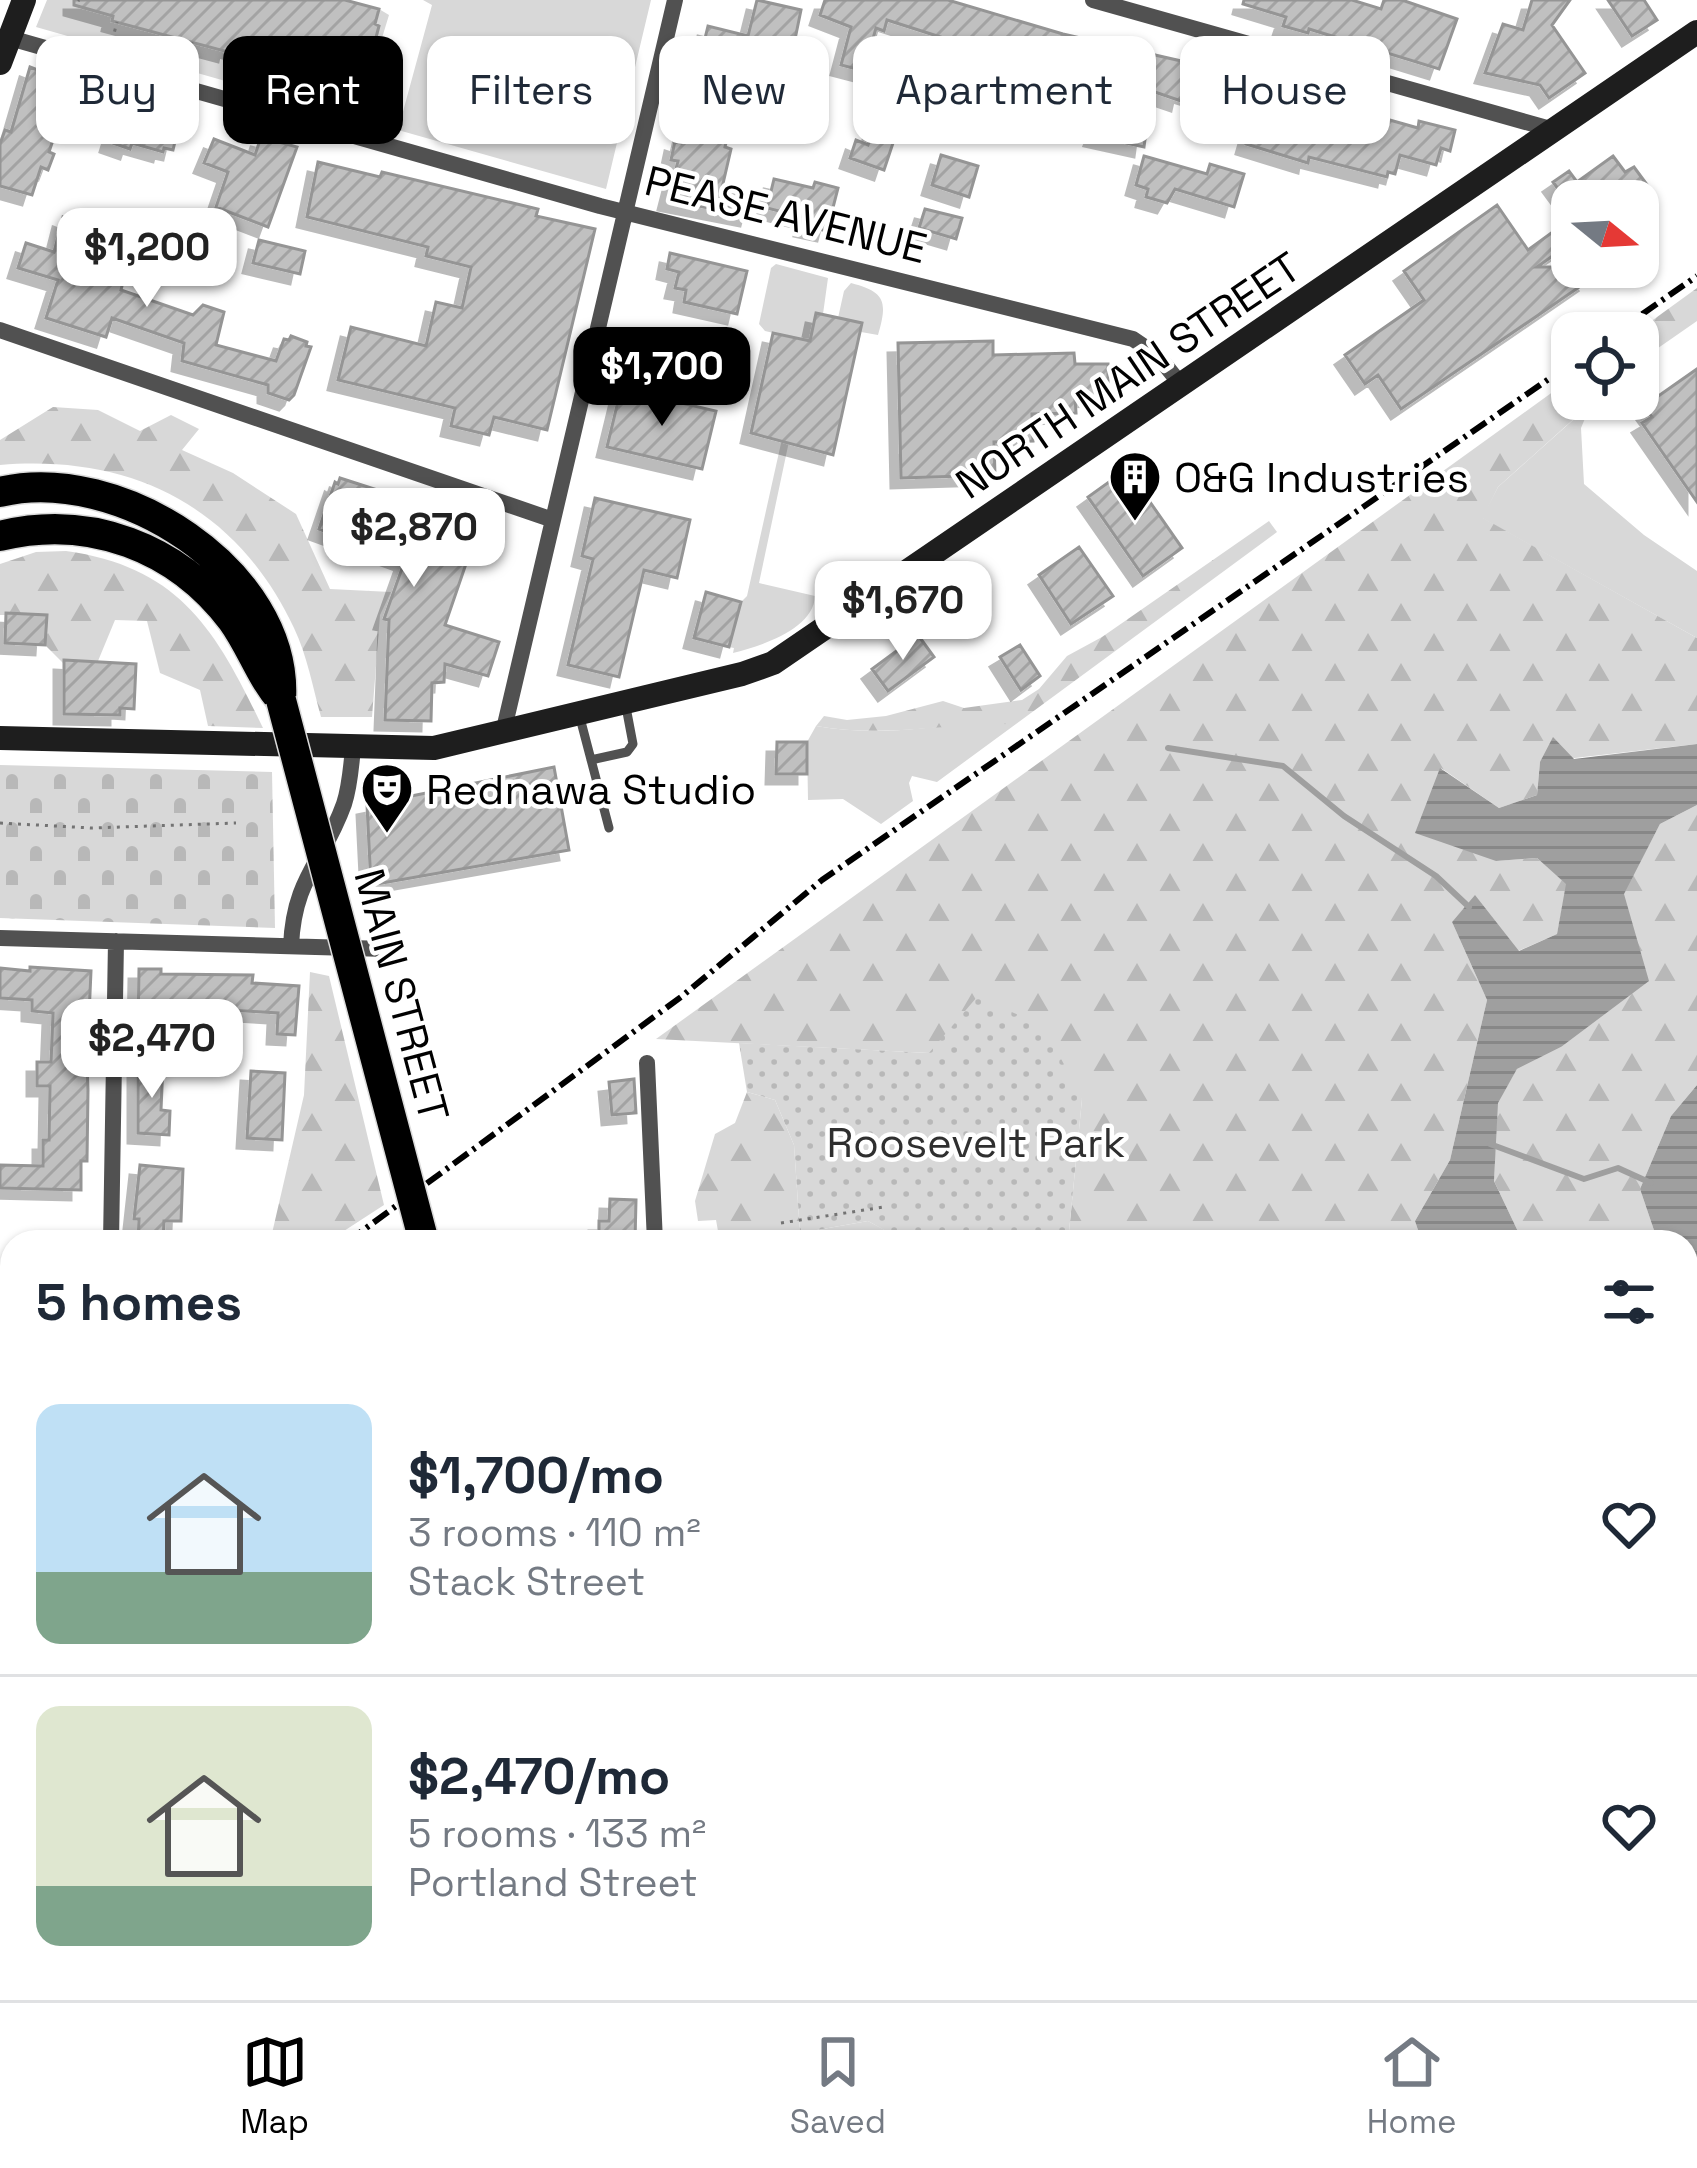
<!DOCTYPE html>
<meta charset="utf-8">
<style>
body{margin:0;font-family:"Space Grotesk",sans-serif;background:#f2f2f3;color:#1f2937;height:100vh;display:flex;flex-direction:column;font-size:45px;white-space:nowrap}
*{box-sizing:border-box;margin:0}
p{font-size:39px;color:#747a83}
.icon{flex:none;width:66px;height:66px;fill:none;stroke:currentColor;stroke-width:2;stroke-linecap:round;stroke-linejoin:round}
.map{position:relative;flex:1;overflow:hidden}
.panel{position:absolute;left:0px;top:1230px;width:1698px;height:771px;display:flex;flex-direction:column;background:#fff;border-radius:36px 36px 0 0;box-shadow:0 3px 9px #0004}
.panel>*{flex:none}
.guide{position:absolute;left:36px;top:36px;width:1626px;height:108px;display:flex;gap:24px}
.needle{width:78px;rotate:108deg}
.tools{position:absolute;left:1551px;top:180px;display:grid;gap:24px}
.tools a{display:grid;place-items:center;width:108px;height:108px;border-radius:24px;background:#fff;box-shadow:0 3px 9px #0004;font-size:60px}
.price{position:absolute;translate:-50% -102px;padding:0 27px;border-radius:24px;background:#fff;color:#222;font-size:39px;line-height:78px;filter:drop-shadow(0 3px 6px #0008)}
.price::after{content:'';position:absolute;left:50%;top:72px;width:36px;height:27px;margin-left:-18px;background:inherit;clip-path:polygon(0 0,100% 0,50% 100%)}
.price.selected{background:#000;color:#fff}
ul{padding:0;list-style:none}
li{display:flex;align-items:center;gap:36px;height:300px;padding:0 36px}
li+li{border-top:3px solid #e0e1e3}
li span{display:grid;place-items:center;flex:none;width:336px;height:240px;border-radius:24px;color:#555}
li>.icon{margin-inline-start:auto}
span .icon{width:144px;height:144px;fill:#fffc;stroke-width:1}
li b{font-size:51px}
h2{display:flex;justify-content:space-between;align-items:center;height:144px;padding:0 36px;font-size:51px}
.pill{padding:0 42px;border-radius:24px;background:#fff;box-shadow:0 3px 9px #0004;font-size:42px;line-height:108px}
.pill.selected{background:#000;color:#fff}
.tabs{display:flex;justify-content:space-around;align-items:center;height:168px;border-top:3px solid #e0e1e3;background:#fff;font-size:33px;color:#747a83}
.tabs a{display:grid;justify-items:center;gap:6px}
.tabs .selected{color:#000}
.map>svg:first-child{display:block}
.grass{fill:#d8d8d8}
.forest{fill:url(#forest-firs)}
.cemetery{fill:url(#cemetery-stones)}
.park{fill:url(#park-dots)}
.water{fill:url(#water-rules)}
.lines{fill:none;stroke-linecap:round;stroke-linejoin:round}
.stream{stroke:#9f9f9f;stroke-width:6}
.building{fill:url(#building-hatch);stroke:#959595;stroke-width:3;filter:url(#shadow)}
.highway-casing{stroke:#dbdbdb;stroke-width:33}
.path{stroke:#737373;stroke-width:3;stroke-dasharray:3 6;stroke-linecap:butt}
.lane{stroke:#515151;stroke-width:9}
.street{stroke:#515151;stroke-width:16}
.secondary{stroke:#1e1e1e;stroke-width:24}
.highway{stroke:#000;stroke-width:30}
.rail{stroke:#000;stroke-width:6;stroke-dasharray:18 6 3 6;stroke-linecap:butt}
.highway-bridge-casing{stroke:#dbdbdb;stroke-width:33;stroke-linecap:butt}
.highway-bridge{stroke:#000;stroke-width:30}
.labels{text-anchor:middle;stroke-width:9;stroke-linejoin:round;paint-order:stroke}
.street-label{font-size:42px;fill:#000;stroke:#fff}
.poi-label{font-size:42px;fill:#000;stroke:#fff;text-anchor:start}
.park-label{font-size:42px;fill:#2f2f2f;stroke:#fff}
</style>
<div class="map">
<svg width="1697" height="2000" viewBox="0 0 1697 2000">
<defs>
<pattern id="forest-firs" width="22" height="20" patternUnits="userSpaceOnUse" patternTransform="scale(3)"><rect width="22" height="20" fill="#d8d8d8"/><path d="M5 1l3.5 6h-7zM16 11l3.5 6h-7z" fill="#b8b8b8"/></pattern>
<pattern id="cemetery-stones" width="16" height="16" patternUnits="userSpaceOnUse" patternTransform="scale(3)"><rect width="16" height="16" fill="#d8d8d8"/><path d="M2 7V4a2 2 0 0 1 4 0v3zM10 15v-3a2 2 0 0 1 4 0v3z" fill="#b8b8b8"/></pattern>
<pattern id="park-dots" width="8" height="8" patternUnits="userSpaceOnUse" patternTransform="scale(3)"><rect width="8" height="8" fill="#d8d8d8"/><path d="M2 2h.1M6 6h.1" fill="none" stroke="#b8b8b8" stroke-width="1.8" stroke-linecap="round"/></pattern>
<pattern id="water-rules" width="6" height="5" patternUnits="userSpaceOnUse" patternTransform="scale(3)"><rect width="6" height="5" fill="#9f9f9f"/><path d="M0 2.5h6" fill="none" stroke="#878787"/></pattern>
<pattern id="building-hatch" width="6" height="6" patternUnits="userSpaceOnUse" patternTransform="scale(3)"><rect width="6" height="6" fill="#c0c0c0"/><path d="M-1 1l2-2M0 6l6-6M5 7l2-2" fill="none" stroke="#a3a3a3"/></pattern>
<filter id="shadow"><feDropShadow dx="-10" dy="10" stdDeviation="0" flood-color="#0004"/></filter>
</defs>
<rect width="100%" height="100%" fill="#fff"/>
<!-- grass -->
<path class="grass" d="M47,0H74L82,8L113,16V21L228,51L229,47L258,55L261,46L268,63L317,79L325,51L363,62L367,48H373L379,9L389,15L371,74L355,70L342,112L359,119L36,27Z
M423,0H651L606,189L398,130L432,5Z
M776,264L828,278L823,314H816L759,583L815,596C814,629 761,646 733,653L734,648L729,647L741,602L747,596L804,340L765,331L759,324L771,268Z
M851,283C885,292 888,301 878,335L861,332L862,323L838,318L844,291Z
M1591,404L1581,428L1584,484L1644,535L1697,571V638L1482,518L1498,487Z
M967,723L1016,724L937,782L912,776L909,783L913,801L881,824L843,799L808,800L807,742L816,726C868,735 915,730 967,723Z"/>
<!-- forest -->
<path class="forest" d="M1697,288V321L1638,362V333H1635Z
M1572,378V399H1596L1498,487L1483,518L1697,638V744L1540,762L1537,795L1499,808L1441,768L1496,861L1537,858L1567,884L1557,934L1518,951L1475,896L1452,922L1487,1000L1450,1160L1415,1221L1422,1242H1068L1082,1099L929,1053L656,1039Z
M53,407L98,410L140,431L171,415L199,429L182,450L233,473L296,514L330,589L391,592L380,615L372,717H321C313,688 307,655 294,628C237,507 132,454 0,465V440Z
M1269,521L1277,532L1016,724C948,723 884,738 816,726L824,716L847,720L886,716L943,701L964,708L1022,700L1039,689L1067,656L1102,637Z
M66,551C181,567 217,632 263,728L208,726L200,690L160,673L147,621L115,620L98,661L73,660L72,665L64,664L45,645L46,615H0V564L36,552Z
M1697,805V1085L1671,1116L1640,1189L1658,1242H1523L1494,1181L1497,1103L1517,1069L1561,1047L1623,894L1660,824Z
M310,972L329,976L384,1205L327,1242H270L304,1095Z
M747,1092L775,1100L794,1145L800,1233L868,1221L896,1236L955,1242H720L716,1220L698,1221L695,1201L715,1134L735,1123Z
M1686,1326L1697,1358V1501L1686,1496Z"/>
<!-- cemetery -->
<path class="cemetery" d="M0,765L272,772L275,928L0,918Z"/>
<!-- park -->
<path class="park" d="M977,997L1044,1026L1082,1099L1068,1242H955L895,1236L868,1221L800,1233L794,1145L775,1100L747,1092L739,1043L929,1053Z"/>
<!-- water -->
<path class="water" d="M1553,737L1574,759L1697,744V805L1660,824L1624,894L1649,981L1561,1047L1517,1069L1498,1103L1494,1181L1523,1242H1422L1415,1221L1450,1160L1487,1000L1452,922L1475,895L1519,951L1557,934L1566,884L1537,858L1496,861L1415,833L1440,768L1499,808L1537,795L1540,762Z
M1697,1085V1358L1686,1326V1242H1658L1640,1189L1671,1116Z
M0,1640H12V1989H1686V1752L1697,1757V2000H0Z"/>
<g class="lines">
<!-- stream -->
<path class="stream" d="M1168,748L1283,766L1344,816L1436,876L1469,907
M1490,1144L1584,1179L1618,1168L1651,1183"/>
</g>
<!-- building -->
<path class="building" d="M74,0H345L379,9L375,24L379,26L373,49L367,48L363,62L325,51L317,79L269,66L265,57L229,47L228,52L112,21L113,16L74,5Z
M757,0L801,10L783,98L752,90L755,77L699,63L708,26L748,36Z
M825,0H948L1063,34L1203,66L1196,96L1183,92L1181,101L1114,78L1111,89L1079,79L1065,123L1046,116L1051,101L1037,97L1045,71L1035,68L1037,59L1002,48L1000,56L887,20L884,31L876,28L864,71L841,65L851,27L820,15Z
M1244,0H1352L1381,9L1384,0H1402L1457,19L1439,69L1309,29L1308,33L1283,26L1286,17L1243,4Z
M1532,0H1570L1552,25L1585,73L1549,98L1540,85L1485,73L1503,24L1523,30Z
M1608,0H1644L1657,20L1632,36Z
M30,67L71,83L57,117L60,119L49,152L54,154L48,170L41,167L32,195L0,186V144L5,130L11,132Z
M1263,84L1418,128L1419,121L1455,130L1450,151L1441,148L1436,165L1400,155L1395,174L1388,172L1387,177L1309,157L1308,163L1246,144L1253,120L1246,118L1251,102L1258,104Z
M125,94L183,108L173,150L164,148L163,152L132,143L130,149L110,142Z
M1101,120L1130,132L1132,122L1147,125L1144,147L1094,136Z
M874,127L896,134L884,170L850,158L856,140L868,145Z
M684,130L727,139L725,147L731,149L722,188L755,197L750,216L668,200L678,161L671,160L675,141L681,143Z
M261,137L297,147L268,227L216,207L228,172L204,163L214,139L255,155Z
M941,155L978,166L969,197L932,185Z
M1144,156L1207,174L1210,164L1244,174L1234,207L1175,189L1167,203L1146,197L1148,189L1136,185Z
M1613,156L1625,172L1634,167L1648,186L1628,201H1567L1553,182L1569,171L1577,182Z
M318,162L380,177L382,172L538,209L536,216L595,229L547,430L494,417L489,435L451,426L455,408L338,380L351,327L426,346L436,302L462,308L471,267L426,256L428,247L307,217Z
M774,179L813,188L815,182L838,188L827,231L804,226L806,218L767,208Z
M1497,205L1528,250L1572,218V242L1537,267H1578L1588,281L1401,409L1378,375L1365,384L1345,355L1424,300L1404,271Z
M925,209L962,218L956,239L919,228Z
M63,217L93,229L91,237L131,250L121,290L193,315L203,305L224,312L216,345L276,361L284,339L289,340L291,336L307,342L306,346L311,347L294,395L289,400L268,393V385L182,361L184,343L112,318L106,337L46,318L58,280L18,268L26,243L54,252Z
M259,240L305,251L300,274L253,263Z
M670,253L747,271L737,314L684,302L686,290L675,288L679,272L667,269Z
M816,313L862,323L833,455L751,433L773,333L810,341Z
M993,341V355L1074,353L1075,364H1108V396L1075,397L1076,413L1032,414L1033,441L994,442L995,475L901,478L898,343Z
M1697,369V502L1642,423L1652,417L1644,406Z
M621,389L716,411L702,469L607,447Z
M1127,469L1182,548L1143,576L1088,497Z
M340,478L480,523L445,625L499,642L488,676L445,664L444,682L432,683L431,721L385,720L389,620L384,619L405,560L319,529L335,482L338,484Z
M595,498L690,520L677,578L644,570L619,677L568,665L593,559L582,556Z
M1079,547L1113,596L1071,624L1039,575Z
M706,592L741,602L729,647L694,638Z
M6,613L47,615L45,645L5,643Z
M918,635L934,657L888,691L872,669Z
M1020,645L1040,676L1021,690L1000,657Z
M64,660L136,664L134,709L120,708V715L64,714Z
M777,742H807V774H776Z
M554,767L569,850L371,885L367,805Z
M30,967L91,971L89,1016H77L76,1062H87L88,1090L87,1161H81V1190L0,1188V1165L43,1166V1140H49L50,1086H37V1062H51L53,1013L32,1011V1000L0,998V968L30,971Z
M139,969H161V974L253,975L252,983L299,986L295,1035L277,1034L278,1013L211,1009L210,1043L167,1042V1029H138Z
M138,1063L163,1064L161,1110L170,1111L169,1135L138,1133Z
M251,1071L285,1073L282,1140L247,1138Z
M634,1079L636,1113L612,1115L609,1082Z
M140,1165L183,1169L181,1221H164L163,1242H138L139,1219H134Z
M610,1199L636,1200L635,1242H599V1221H609Z"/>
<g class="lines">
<!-- highway casing -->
<g class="highway-casing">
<path id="highway" d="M0,492C117,463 289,571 281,700
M0,536C89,514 177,547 232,620C251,646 260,676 281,700
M0,1430L7,1455L0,1484
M0,1528L12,1527
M0,1590H12
M1686,1605L1697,1609
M1686,1685L1697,1690
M406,2000L408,1989"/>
</g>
<!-- path -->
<path class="path" d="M78,1L79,0
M110,49L117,22
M259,69L265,47
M184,70L192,42
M318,85L327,52
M250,89L254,74L261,71L376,102
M0,823L92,828L236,823
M781,1223L884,1207"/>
<!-- lane -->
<path class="lane" d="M579,714L609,828
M591,760L627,752L633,744L626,707"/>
<!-- street -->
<path class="street" d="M1093,0L1554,130
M10,38L600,206L1133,339L1158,356L1182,386
M0,330L553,520
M503,733L675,0
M0,938L386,949
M291,946C294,877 323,863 344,804C350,786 351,767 353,748
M647,1063L655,1242
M111,1242L116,941
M0,1357L12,1361"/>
<!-- secondary -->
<path class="secondary" d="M0,63L24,0
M0,738L434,748L742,674L773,663L1697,32"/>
<!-- highway -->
<use href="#highway" class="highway"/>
<!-- rail -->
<path class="rail" d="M1615,333L1697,276
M347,1242L681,997L822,880L1572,363
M0,1398L12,1396
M1686,1515L1697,1519"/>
<!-- highway-bridge casing -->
<g class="highway-bridge-casing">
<path id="highway-bridge" d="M281,700L424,1242"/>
</g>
<!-- highway-bridge -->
<use href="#highway-bridge" class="highway-bridge"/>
</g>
<!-- icons -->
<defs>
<g id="building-pin" transform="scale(2.7)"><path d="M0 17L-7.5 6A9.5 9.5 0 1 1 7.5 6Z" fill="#000" stroke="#fff"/><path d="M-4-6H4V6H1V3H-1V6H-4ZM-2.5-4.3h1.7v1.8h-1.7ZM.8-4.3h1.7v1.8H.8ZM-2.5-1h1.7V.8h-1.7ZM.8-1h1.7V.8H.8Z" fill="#fff"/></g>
<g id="theatre-pin" transform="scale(2.7)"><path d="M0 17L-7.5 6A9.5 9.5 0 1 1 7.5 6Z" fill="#000" stroke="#fff"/><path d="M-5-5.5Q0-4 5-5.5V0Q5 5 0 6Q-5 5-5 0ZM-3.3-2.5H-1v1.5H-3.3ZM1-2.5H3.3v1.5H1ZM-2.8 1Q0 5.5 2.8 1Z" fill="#fff"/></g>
</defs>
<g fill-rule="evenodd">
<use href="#building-pin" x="1135" y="477"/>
<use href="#theatre-pin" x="387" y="789"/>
</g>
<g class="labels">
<!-- street labels -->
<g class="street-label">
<text transform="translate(786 214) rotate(14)" y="15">PEASE AVENUE</text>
<text transform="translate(1128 375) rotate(-34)" y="15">NORTH MAIN STREET</text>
<text transform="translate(402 995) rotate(75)" y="15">MAIN STREET</text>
</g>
<!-- poi labels -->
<g class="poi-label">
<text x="1174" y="492">O&amp;G Industries</text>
<text x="426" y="804">Rednawa Studio</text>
</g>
<!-- park labels -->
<g class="park-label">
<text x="976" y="1157">Roosevelt Park</text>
</g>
</g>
</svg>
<div class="tools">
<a><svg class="needle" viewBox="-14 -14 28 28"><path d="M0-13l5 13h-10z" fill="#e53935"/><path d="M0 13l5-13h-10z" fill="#747a83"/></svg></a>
<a><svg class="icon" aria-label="locate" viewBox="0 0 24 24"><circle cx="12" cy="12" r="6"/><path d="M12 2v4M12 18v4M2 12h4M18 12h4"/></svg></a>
</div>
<b class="price" style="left:147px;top:310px">$1,200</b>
<b class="price selected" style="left:662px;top:429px">$1,700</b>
<b class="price" style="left:414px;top:590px">$2,870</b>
<b class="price" style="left:903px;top:663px">$1,670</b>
<b class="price" style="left:152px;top:1101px">$2,470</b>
<div class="guide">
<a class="pill">Buy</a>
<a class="pill selected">Rent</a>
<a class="pill">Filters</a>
<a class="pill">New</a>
<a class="pill">Apartment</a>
<a class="pill">House</a>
</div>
<section class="panel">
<h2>5 homes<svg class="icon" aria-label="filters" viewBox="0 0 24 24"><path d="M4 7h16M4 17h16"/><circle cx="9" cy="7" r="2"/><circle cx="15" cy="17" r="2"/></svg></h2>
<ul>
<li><span style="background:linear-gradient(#bfe0f5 70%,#7fa58c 0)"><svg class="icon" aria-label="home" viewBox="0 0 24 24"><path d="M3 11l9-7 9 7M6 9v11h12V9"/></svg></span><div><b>$1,700/mo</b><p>3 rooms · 110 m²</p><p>Stack Street</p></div><svg class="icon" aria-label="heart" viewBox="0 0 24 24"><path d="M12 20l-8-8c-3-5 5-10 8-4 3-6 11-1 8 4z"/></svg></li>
<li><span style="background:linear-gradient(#dfe7d0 75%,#7fa58c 0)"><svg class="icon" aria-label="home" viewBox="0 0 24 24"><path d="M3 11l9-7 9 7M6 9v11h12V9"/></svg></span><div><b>$2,470/mo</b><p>5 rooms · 133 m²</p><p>Portland Street</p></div><svg class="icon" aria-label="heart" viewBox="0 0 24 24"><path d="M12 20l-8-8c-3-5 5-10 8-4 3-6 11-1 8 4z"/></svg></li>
</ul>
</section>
</div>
<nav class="tabs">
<a class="selected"><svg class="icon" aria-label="map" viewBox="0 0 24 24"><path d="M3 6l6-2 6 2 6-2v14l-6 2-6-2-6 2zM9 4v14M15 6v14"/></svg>Map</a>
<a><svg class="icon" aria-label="saved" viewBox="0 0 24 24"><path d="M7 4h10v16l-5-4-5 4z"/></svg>Saved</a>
<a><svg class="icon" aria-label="home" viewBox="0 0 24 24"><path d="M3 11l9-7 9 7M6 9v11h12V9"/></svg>Home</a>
</nav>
